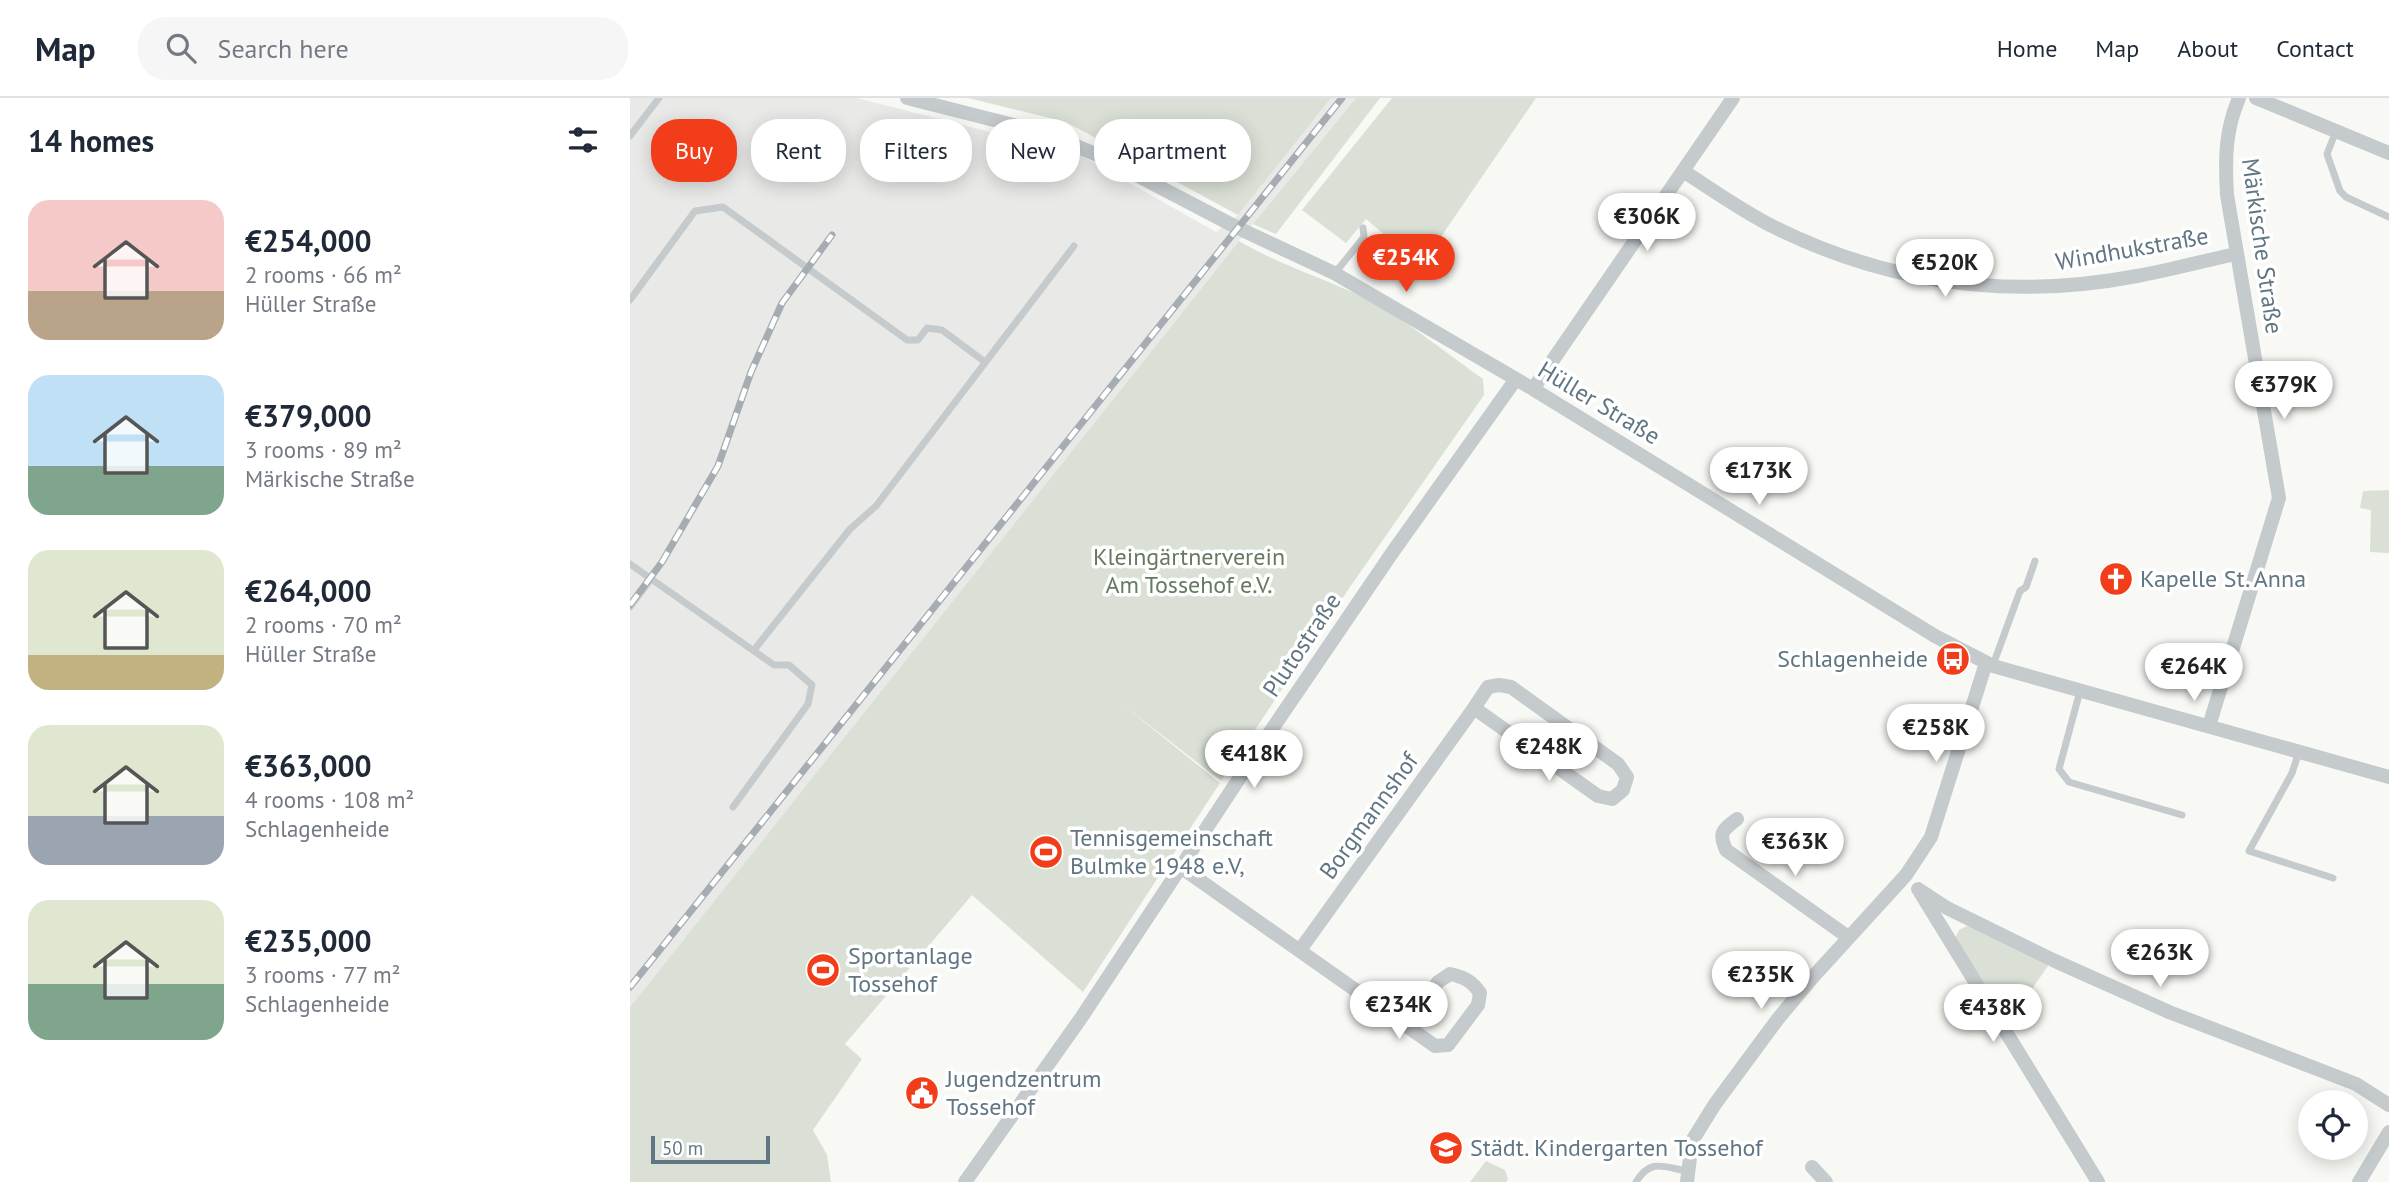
<!DOCTYPE html>
<meta charset="utf-8">
<style>
body{margin:0;font-family:"PT Sans",sans-serif;background:#f6f6f7;color:#1f2937;height:100vh;display:flex;flex-direction:column;font-size:26px;white-space:nowrap}
*{box-sizing:border-box;margin:0}
p{font-size:23px;color:#747a83}
.icon{flex:none;width:38px;height:38px;fill:none;stroke:currentColor;stroke-width:2;stroke-linecap:round;stroke-linejoin:round}
.map{position:relative;flex:1;overflow:hidden}
.details{display:flex;flex-direction:column;background:#fff;width:630px}
.details>*{flex:none}
.guide{position:absolute;left:21px;top:21px;width:665px;height:63px;display:flex;gap:14px}
.buttons{position:absolute;left:1668px;top:992px;display:grid;gap:14px}
.buttons a{display:grid;place-items:center;width:70px;height:70px;border-radius:50%;background:#fff;box-shadow:0 4px 18px #0003;font-size:35px}
.scale{position:absolute;left:21px;bottom:18px;width:119px;box-sizing:border-box;padding-left:7px;border:4px solid #607682;border-top:0;font-size:19px;line-height:24px;white-space:nowrap;color:#607682;-webkit-text-stroke:5px #fff;paint-order:stroke}
.price{position:absolute;translate:-50% -60px;padding:0 16px;border-radius:24px;background:#fff;color:#222;font-size:23px;line-height:46px;filter:drop-shadow(0 2px 4px #0008)}
.price::after{content:'';position:absolute;left:50%;top:42px;width:21px;height:16px;margin-left:-10px;background:inherit;clip-path:polygon(0 0,100% 0,50% 100%)}
.price.on{background:#f23d1b;color:#fff}
ul{padding:0;list-style:none}
li{display:flex;align-items:center;gap:21px;height:175px;padding:0 28px}
li span{display:grid;place-items:center;flex:none;width:196px;height:140px;border-radius:21px;color:#555}
li>.icon{margin-inline-start:auto}
span .icon{width:84px;height:84px;fill:#fffc;stroke-width:1}
li b{font-size:30px}
h2{display:flex;justify-content:space-between;align-items:center;height:84px;padding:0 28px;font-size:30px}
.tag{padding:0 24px;border-radius:28px;background:#fff;box-shadow:0 4px 18px #0003;font-size:24px;line-height:63px}
.tag.on{background:#f23d1b;color:#fff}
header{display:flex;align-items:center;gap:42px;box-sizing:border-box;height:98px;padding:0 35px;background:#fff;border-bottom:2px solid #e0e1e3}
header strong{font-size:33px}
nav{display:flex;gap:38px;margin-inline-start:auto;font-size:24px}
.search{width:490px;height:63px;background:#f6f6f7;display:flex;align-items:center;gap:18px;box-sizing:border-box;padding:0 24px;border-radius:28px;color:#747a83;font-size:26px}
main{display:flex;flex:1;min-height:0}
.map>svg:first-child{display:block}
.built{fill:#e9e9e8}
.green{fill:#dae0d5}
.lines{fill:none;stroke-linecap:round;stroke-linejoin:round}
.service{stroke:#c5cacd;stroke-width:7}
.minor{stroke:#c5cacd;stroke-width:14}
.rail-casing{stroke:#a5adb2;stroke-width:7}
.rail{stroke:#fff;stroke-width:4.5;stroke-dasharray:13;stroke-linecap:butt}
.labels{text-anchor:middle;stroke-width:7;stroke-linejoin:round;paint-order:stroke}
.street-label{font-size:24px;fill:#607682;stroke:#fff}
.park-label{font-size:24px;fill:#667a60;stroke:#fff}
.poi-label{font-size:24px;fill:#607682;stroke:#fff;text-anchor:start}
</style>
<header>
<strong>Map</strong>
<div class="search"><svg class="icon" aria-label="search" viewBox="0 0 24 24"><circle cx="10" cy="10" r="6"/><path d="M15 15l6 6"/></svg>Search here</div>
<nav><a>Home</a><a>Map</a><a>About</a><a>Contact</a></nav>
</header>
<main>
<section class="details">
<h2>14 homes<svg class="icon" aria-label="filters" viewBox="0 0 24 24"><path d="M4 7h16M4 17h16"/><circle cx="9" cy="7" r="2"/><circle cx="15" cy="17" r="2"/></svg></h2>
<ul>
<li><span style="background:linear-gradient(#f6c9c9 65%,#b9a48a 0)"><svg class="icon" aria-label="home" viewBox="0 0 24 24"><path d="M3 11l9-7 9 7M6 9v11h12V9"/></svg></span><div><b>€254,000</b><p>2 rooms · 66 m²</p><p>Hüller Straße</p></div></li>
<li><span style="background:linear-gradient(#bfe0f5 65%,#7fa58c 0)"><svg class="icon" aria-label="home" viewBox="0 0 24 24"><path d="M3 11l9-7 9 7M6 9v11h12V9"/></svg></span><div><b>€379,000</b><p>3 rooms · 89 m²</p><p>Märkische Straße</p></div></li>
<li><span style="background:linear-gradient(#dfe7d0 75%,#c2b280 0)"><svg class="icon" aria-label="home" viewBox="0 0 24 24"><path d="M3 11l9-7 9 7M6 9v11h12V9"/></svg></span><div><b>€264,000</b><p>2 rooms · 70 m²</p><p>Hüller Straße</p></div></li>
<li><span style="background:linear-gradient(#dfe7d0 65%,#9aa5b1 0)"><svg class="icon" aria-label="home" viewBox="0 0 24 24"><path d="M3 11l9-7 9 7M6 9v11h12V9"/></svg></span><div><b>€363,000</b><p>4 rooms · 108 m²</p><p>Schlagenheide</p></div></li>
<li><span style="background:linear-gradient(#dfe7d0 60%,#7fa58c 0)"><svg class="icon" aria-label="home" viewBox="0 0 24 24"><path d="M3 11l9-7 9 7M6 9v11h12V9"/></svg></span><div><b>€235,000</b><p>3 rooms · 77 m²</p><p>Schlagenheide</p></div></li>
</ul>
</section>
<div class="map">
<svg width="1759" height="1084" viewBox="0 0 1759 1084">
<rect width="100%" height="100%" fill="#f8f8f5"/>
<!-- built -->
<path class="built" d="M0,0H227L450,57L586,134L608,117L701,0H726L609,143L0,909Z"/>
<!-- green -->
<path class="green" d="M338,0H701L608,117L436,24Z
M726,0H750L646,136L623,126Z
M762,0H906L791,168L736,121L716,145L672,112Z
M609,143C654,170 706,183 751,209C786,230 819,257 853,281L854,297L720,489L591,683L492,606L590,685L453,894L342,797L215,946L232,961L183,1032L197,1057L201,1084H0V909Z
M1759,392V455L1740,454L1741,412L1730,410L1733,393Z
M1339,827L1420,865L1377,927L1324,842L1329,832Z
M856,1063L875,1072L878,1081L876,1084H840Z"/>
<g class="lines">
<!-- service -->
<path class="service" d="M1706,33L1697,56L1710,93L1716,99L1759,119
M0,38L29,0
M705,175L734,139L733,130
M0,202L65,113L93,109L277,242H288L297,230L312,232L355,264
M0,466L144,567H159L182,587L178,606L103,709
M0,509L21,481
M124,552L220,431L246,408L444,148
M1363,567L1390,493L1396,489L1405,463
M1450,593L1429,671L1439,684L1552,717
M1669,654L1662,675L1619,753L1703,780
M1006,1084C1021,1060 1033,1069 1057,1073"/>
<!-- minor -->
<path class="minor" d="M277,0L415,35L470,58L608,130L704,175L903,291L1305,538L1363,568L1759,679
M1626,0L1759,55
M1053,73C1083,92 1112,113 1144,129C1259,186 1381,202 1507,178C1540,172 1573,163 1606,156
M903,291L1103,0
M1579,628L1649,400L1597,97C1595,61 1595,33 1609,0
M1107,721C1093,732 1088,734 1096,752L1218,839
M552,770L805,948L818,947L848,907L850,895C842,883 834,879 820,876L808,884L788,912L769,921
M1288,791L1317,810L1425,863L1539,914L1726,986L1759,1007
M1290,794L1468,1084
M670,852L844,610L968,698L982,701L993,692L997,679L988,666L881,589L869,587L858,589L844,610
M1182,1069L1196,1084
M335,1084L451,920L634,643L762,455L886,281
M1057,1084L1062,1043L1085,1006L1147,922L1182,880L1276,777L1301,739L1356,565
M1729,1084L1759,1034"/>
<!-- rail casing -->
<g class="rail-casing">
<path id="rail" d="M0,507L32,464L88,368L121,274L152,205L202,137
M0,889L712,0"/>
</g>
<!-- rail -->
<use href="#rail" class="rail"/>
</g>
<!-- icons -->
<defs>
<g id="church-disc" transform="scale(1.75)"><circle r="9.5" fill="#f23d1b" stroke="#fff"/><path d="M-1.2-6h2.4v3.5h3.3v2.4h-3.3V6h-2.4V-.1h-3.3v-2.4h3.3Z" fill="#fff"/></g>
<g id="bus-disc" transform="scale(1.75)"><circle r="9.5" fill="#f23d1b" stroke="#fff"/><path d="M-5-6H5V4H4V6H2V4H-2V6H-4V4H-5ZM-3.5-4V0h7V-4ZM-3.5 1.2v1.5H-2V1.2ZM2 1.2v1.5H3.5V1.2Z" fill="#fff"/></g>
<g id="stadium-disc" transform="scale(1.75)"><circle r="9.5" fill="#f23d1b" stroke="#fff"/><path d="M0-5a6.5 5 0 1 0 0 10a6.5 5 0 1 0 0-10ZM-3.5-1.8h7v3.6h-7Z" fill="#fff"/></g>
<g id="civic-disc" transform="scale(1.75)"><circle r="9.5" fill="#f23d1b" stroke="#fff"/><path d="M-.6-6.5H3V-4.5H.6V-3L4-1V1h2V6H-6V1h2V-1L-.6-3ZM-1.2 2.5V6h2.4V2.5Z" fill="#fff"/></g>
<g id="school-disc" transform="scale(1.75)"><circle r="9.5" fill="#f23d1b" stroke="#fff"/><path d="M0-5L7-2L0 1L-7-2ZM-4 1L0 2.5L4 1V4Q0 6-4 4Z" fill="#fff"/></g>
</defs>
<g fill-rule="evenodd">
<use href="#church-disc" x="1486" y="481"/>
<use href="#bus-disc" x="1323" y="561"/>
<use href="#stadium-disc" x="416" y="754"/>
<use href="#stadium-disc" x="193" y="872"/>
<use href="#civic-disc" x="292" y="995"/>
<use href="#school-disc" x="816" y="1050"/>
</g>
<g class="labels">
<!-- street labels -->
<g class="street-label">
<text transform="translate(1632 148) rotate(82)" y="8">Märkische Straße</text>
<text transform="translate(1502 151) rotate(-10)" y="8">Windhukstraße</text>
<text transform="translate(969 305) rotate(31)" y="8">Hüller Straße</text>
<text transform="translate(672 547) rotate(-56)" y="8">Plutostraße</text>
<text transform="translate(739 718) rotate(-54)" y="8">Borgmannshof</text>
</g>
<!-- park labels -->
<g class="park-label">
<text x="559" y="467">Kleingärtnerverein<tspan x="559" dy="28">Am Tossehof e.V.</tspan></text>
</g>
<!-- poi labels -->
<g class="poi-label">
<text x="1510" y="489">Kapelle St. Anna</text>
<text x="1298" y="569" text-anchor="end">Schlagenheide</text>
<text x="440" y="748">Tennisgemeinschaft<tspan x="440" dy="28">Bulmke 1948 e.V,</tspan></text>
<text x="218" y="866">Sportanlage<tspan x="218" dy="28">Tossehof</tspan></text>
<text x="316" y="989">Jugendzentrum<tspan x="316" dy="28">Tossehof</tspan></text>
<text x="840" y="1058">Städt. Kindergarten Tossehof</text>
</g>
</g>
</svg>
<div class="buttons">
<a><svg class="icon" aria-label="locate" viewBox="0 0 24 24"><circle cx="12" cy="12" r="6"/><path d="M12 2v4M12 18v4M2 12h4M18 12h4"/></svg></a>
</div>
<div class="scale">50 m</div>
<b class="price" style="left:1017px;top:155px">€306K</b>
<b class="price on" style="left:776px;top:196px">€254K</b>
<b class="price" style="left:1315px;top:201px">€520K</b>
<b class="price" style="left:1654px;top:323px">€379K</b>
<b class="price" style="left:1129px;top:409px">€173K</b>
<b class="price" style="left:1564px;top:605px">€264K</b>
<b class="price" style="left:1306px;top:666px">€258K</b>
<b class="price" style="left:919px;top:685px">€248K</b>
<b class="price" style="left:624px;top:692px">€418K</b>
<b class="price" style="left:1165px;top:780px">€363K</b>
<b class="price" style="left:1530px;top:891px">€263K</b>
<b class="price" style="left:1131px;top:913px">€235K</b>
<b class="price" style="left:769px;top:943px">€234K</b>
<b class="price" style="left:1363px;top:946px">€438K</b>
<div class="guide">
<a class="tag on">Buy</a>
<a class="tag">Rent</a>
<a class="tag">Filters</a>
<a class="tag">New</a>
<a class="tag">Apartment</a>
</div>
</div>
</main>
